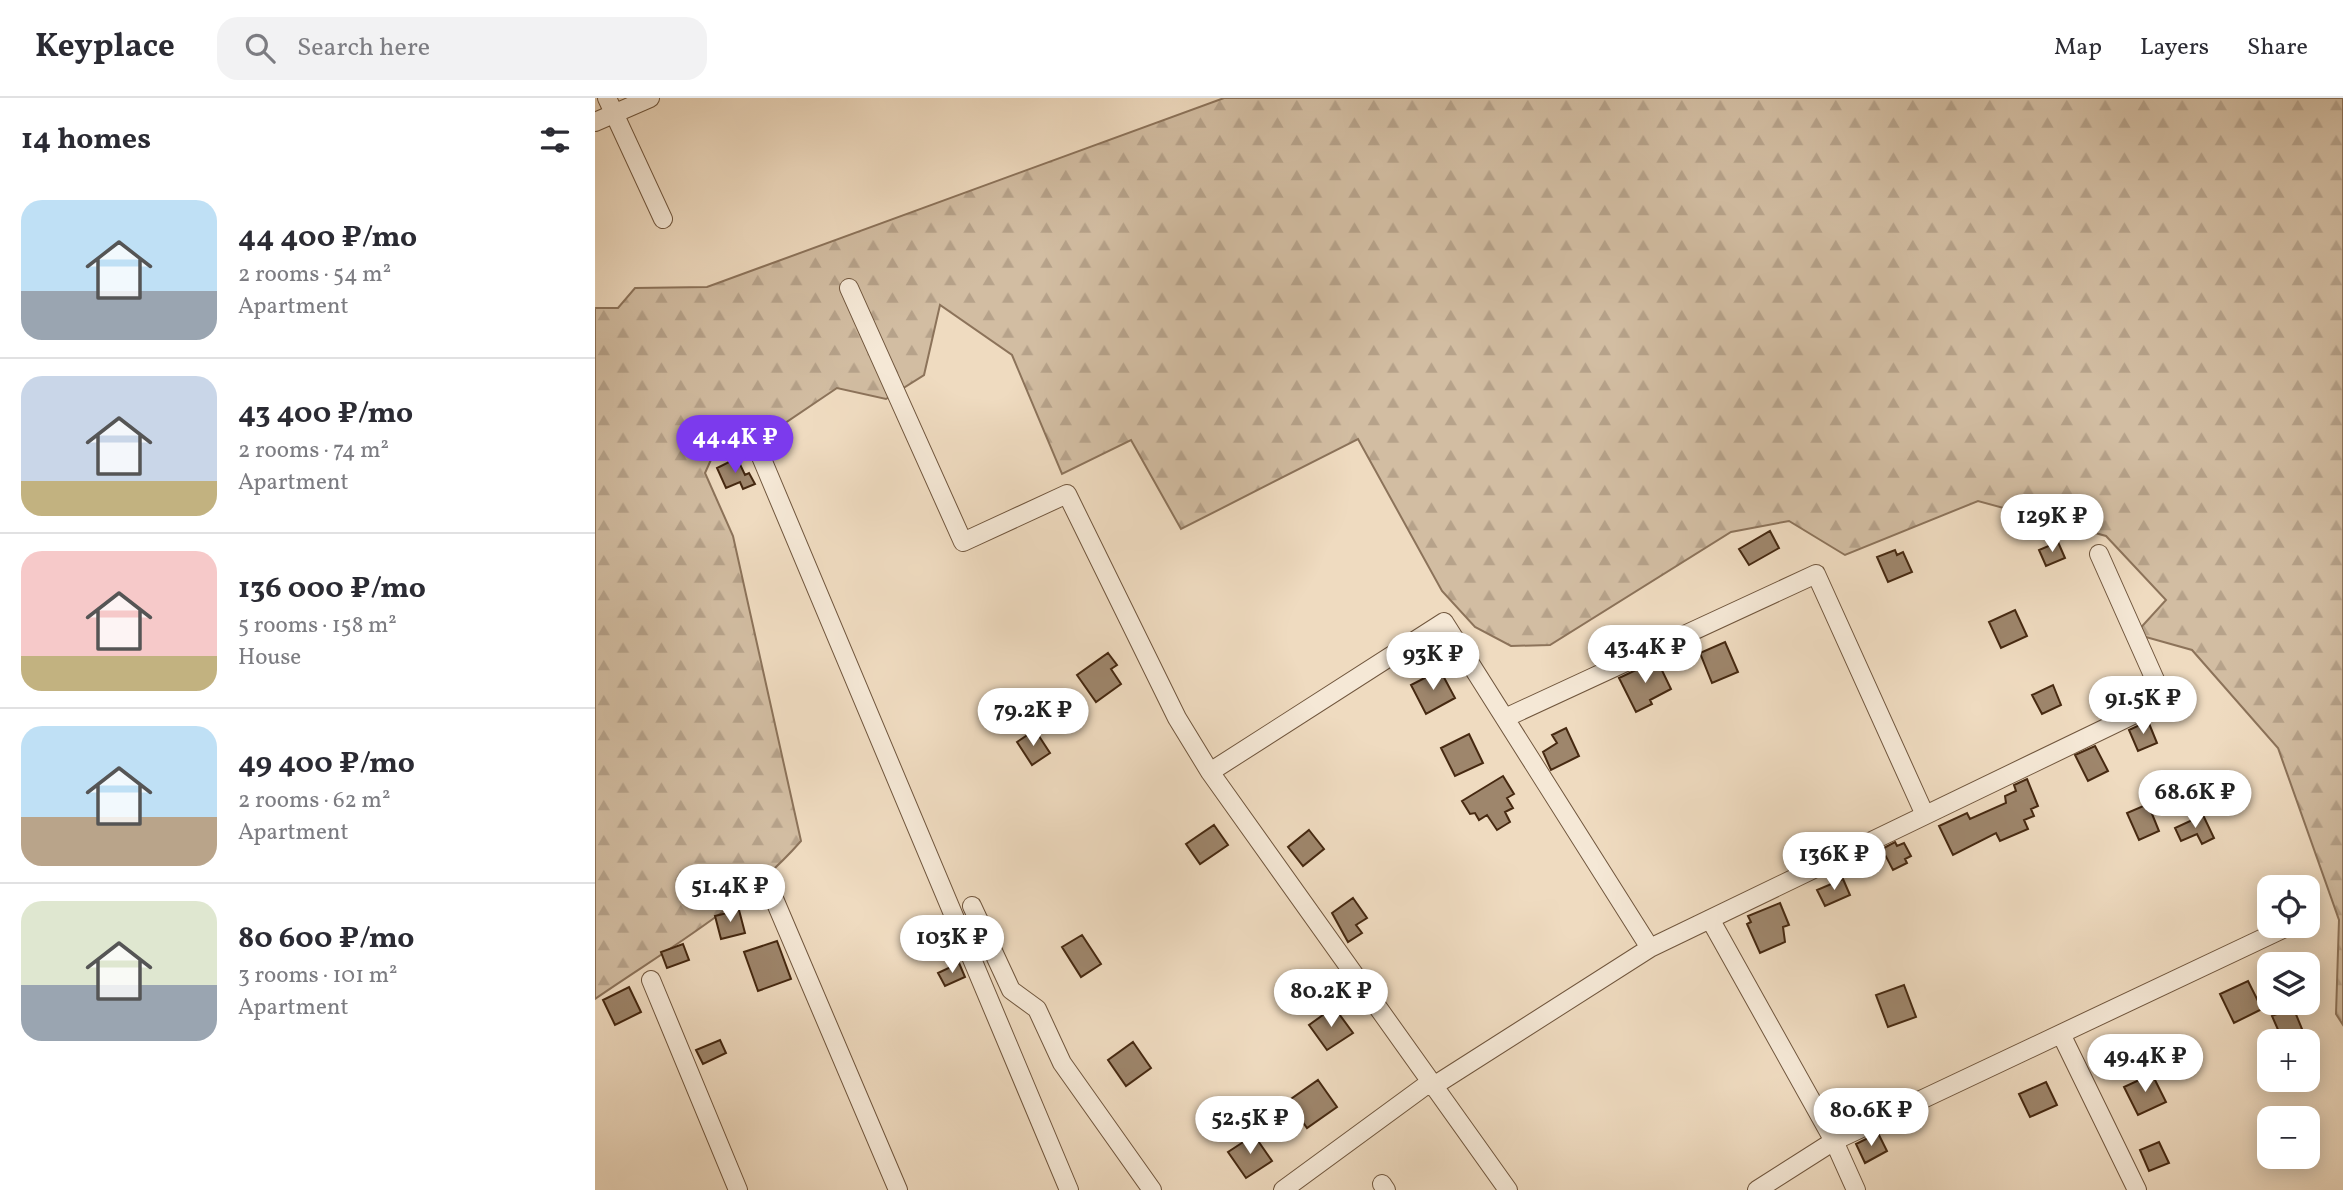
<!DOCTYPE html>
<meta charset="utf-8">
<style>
body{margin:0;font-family:Vollkorn,serif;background:#f2f2f3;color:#2b2b33;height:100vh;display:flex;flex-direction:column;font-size:26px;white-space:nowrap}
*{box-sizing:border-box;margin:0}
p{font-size:23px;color:#7c7c81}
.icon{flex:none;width:38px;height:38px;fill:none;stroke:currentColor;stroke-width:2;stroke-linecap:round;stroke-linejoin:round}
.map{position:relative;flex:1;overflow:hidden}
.panel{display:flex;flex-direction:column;background:#fff;width:595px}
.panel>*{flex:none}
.fabs{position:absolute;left:1662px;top:777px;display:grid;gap:14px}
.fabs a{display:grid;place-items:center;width:63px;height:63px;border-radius:14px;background:#fff;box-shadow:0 4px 18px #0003;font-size:35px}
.price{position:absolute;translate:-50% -60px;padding:0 16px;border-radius:24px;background:#fff;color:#222;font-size:23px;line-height:46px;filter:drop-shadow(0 2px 4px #0008)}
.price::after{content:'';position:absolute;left:50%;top:42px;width:21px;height:16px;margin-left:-10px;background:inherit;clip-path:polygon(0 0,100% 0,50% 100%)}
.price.current{background:#7c3aed;color:#fff}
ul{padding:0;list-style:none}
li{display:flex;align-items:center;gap:21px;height:175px;padding:0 21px}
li+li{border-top:2px solid #e1e1e2}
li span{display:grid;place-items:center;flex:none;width:196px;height:140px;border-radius:21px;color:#555}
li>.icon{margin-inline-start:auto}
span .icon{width:84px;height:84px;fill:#fffc;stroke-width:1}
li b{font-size:30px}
h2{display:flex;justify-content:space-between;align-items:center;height:84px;padding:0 21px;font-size:30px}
header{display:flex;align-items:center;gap:42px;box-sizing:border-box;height:98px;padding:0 35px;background:#fff;border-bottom:2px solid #e1e1e2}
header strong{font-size:33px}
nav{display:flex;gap:38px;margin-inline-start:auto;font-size:24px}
.search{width:490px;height:63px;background:#f2f2f3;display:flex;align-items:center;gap:18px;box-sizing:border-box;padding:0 24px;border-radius:21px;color:#7c7c81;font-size:26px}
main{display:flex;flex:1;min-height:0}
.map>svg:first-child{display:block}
.forest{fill:url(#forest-firs);stroke:#8c735a;stroke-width:2}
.building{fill:#9e866c;stroke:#462911;stroke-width:2}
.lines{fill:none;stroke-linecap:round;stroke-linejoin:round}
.minor-casing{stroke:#70563d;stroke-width:20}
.minor{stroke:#f5e8d6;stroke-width:18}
</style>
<header>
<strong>Keyplace</strong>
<div class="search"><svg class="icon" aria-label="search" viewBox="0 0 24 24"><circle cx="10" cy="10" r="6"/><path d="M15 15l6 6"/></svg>Search here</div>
<nav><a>Map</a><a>Layers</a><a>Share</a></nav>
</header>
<main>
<section class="panel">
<h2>14 homes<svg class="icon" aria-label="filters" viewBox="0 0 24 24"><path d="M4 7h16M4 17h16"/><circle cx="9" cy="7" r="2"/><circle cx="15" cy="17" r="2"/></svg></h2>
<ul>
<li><span style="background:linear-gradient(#bfe0f5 65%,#9aa5b1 0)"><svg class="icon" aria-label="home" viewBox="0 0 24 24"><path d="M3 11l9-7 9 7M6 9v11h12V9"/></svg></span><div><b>44 400 ₽/mo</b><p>2 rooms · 54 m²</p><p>Apartment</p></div></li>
<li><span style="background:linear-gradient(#c9d6e8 75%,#c2b280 0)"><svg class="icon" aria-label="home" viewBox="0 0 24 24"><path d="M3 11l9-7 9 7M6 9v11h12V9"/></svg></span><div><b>43 400 ₽/mo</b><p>2 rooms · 74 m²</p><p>Apartment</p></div></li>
<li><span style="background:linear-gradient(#f6c9c9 75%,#c2b280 0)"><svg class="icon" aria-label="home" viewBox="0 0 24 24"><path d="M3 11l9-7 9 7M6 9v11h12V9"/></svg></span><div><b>136 000 ₽/mo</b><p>5 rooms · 158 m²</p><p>House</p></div></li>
<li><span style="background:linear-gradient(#bfe0f5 65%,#b9a48a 0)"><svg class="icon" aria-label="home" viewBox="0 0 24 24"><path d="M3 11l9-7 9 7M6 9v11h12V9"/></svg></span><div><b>49 400 ₽/mo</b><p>2 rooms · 62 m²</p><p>Apartment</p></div></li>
<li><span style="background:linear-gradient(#dfe7d0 60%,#9aa5b1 0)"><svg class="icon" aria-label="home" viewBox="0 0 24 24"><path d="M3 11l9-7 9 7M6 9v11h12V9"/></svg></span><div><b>80 600 ₽/mo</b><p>3 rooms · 101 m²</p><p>Apartment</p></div></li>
</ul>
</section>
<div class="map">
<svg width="1748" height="1092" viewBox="0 0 1748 1092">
<defs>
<pattern id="forest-firs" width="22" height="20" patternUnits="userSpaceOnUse" patternTransform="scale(1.75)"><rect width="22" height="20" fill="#d2bda2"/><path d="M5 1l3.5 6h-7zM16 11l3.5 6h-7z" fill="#b6a28a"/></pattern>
</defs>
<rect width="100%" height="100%" fill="#efdbc0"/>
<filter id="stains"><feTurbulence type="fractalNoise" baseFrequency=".00286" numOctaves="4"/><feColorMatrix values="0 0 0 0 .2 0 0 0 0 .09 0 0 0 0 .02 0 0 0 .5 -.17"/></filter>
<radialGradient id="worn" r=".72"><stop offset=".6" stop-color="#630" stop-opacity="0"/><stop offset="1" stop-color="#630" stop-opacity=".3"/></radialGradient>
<!-- forest -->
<path class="forest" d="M629,0H1748V927L1741,916L1744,822L1683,650L1597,552L1540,536L1571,502L1511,438L1383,403L1250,457L1194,423L1136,434L955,547L916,548L880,529L847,493L763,341L586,431L536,342L467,376L417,257L345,207L329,277L291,301L242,290L190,325L119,355L110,375L138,438L206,743C149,808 71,852 0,901V210H23L40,190L112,189Z"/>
<!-- building -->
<path class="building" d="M142,360L150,377L154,375L160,386L148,391L145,384L131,390L122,370Z
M1175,433L1184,450L1154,467L1144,451Z
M1463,444L1470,460L1451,468L1444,452Z
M1300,452L1302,457L1308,454L1317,474L1293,484L1282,459Z
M1420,512L1432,538L1406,550L1394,524Z
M1130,544L1143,574L1117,585L1105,555Z
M513,555L522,567L516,571L526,586L501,604L482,577Z
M1062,562L1076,591L1055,602L1057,606L1041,614L1024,580Z
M845,572L860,600L831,616L816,587Z
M1458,587L1466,607L1447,616L1437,597Z
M1553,623L1562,645L1543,653L1534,632Z
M971,630L984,658L956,672L948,654L962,645L957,637Z
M440,632L455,655L437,667L422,644Z
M874,636L888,665L860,678L846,650Z
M1500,648L1513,673L1493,683L1480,657Z
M908,678L919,696L912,700L918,710L910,714L915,724L902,732L892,717L884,722L880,715L875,716L867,703Z
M1432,681L1443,708L1436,711L1439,718L1429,722L1433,731L1405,743L1401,735L1358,757L1344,728L1372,715L1375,721L1411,705L1410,698L1421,693L1419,687Z
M1553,706L1564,733L1544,742L1532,715Z
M1608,717L1619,740L1607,746L1602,736L1586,743L1580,730Z
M619,727L633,747L605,766L591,746Z
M714,732L729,751L708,768L693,749Z
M1300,744L1302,748L1309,745L1316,758L1310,761L1312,765L1298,772L1287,751Z
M1248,781L1255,797L1230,808L1222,792Z
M758,800L772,820L761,827L767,835L753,844L737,815Z
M1185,805L1194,827L1188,829L1190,844L1165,855L1152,826L1156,824L1153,818Z
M144,812L150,835L126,841L120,818Z
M487,837L506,866L486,879L467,849Z
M182,843L196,881L163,893L149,854Z
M88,846L94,862L72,870L66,854Z
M364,865L370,879L350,888L343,875Z
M1653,883L1667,911L1639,925L1625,896Z
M1309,887L1321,919L1293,929L1281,897Z
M34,889L46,914L20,927L8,902Z
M739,909L758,935L732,952L714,927Z
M1698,909L1709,936L1688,943L1677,918Z
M125,942L131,955L108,966L101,952Z
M538,944L556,970L531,988L513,962Z
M1557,976L1571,1004L1543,1017L1529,989Z
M723,982L742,1009L712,1030L693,1003Z
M1451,984L1462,1007L1435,1019L1424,996Z
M1283,1035L1292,1053L1270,1065L1261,1046Z
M659,1037L677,1063L651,1080L633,1054Z
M1564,1044L1574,1065L1554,1073L1545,1052Z"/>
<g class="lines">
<!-- minor casing -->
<g class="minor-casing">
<path id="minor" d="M12,0L68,121
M0,24L55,0
M254,190L368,444L472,396L582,620L615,674L913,1092
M164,354L474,1092
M910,620L1221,476L1330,717
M615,674L849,524L1055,850
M174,789L303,1092
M377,808L416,892L442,911L467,965L557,1092
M1115,821L1239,1043L1261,1092
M56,882L143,1092
M1466,936L1542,1092
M837,989L1055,850L1569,602L1504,456
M787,1086L791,1092
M688,1092L834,985
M1162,1092L1239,1043L1694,828"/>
</g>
<!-- minor -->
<use href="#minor" class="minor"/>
</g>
<rect width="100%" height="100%" filter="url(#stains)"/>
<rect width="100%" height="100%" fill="url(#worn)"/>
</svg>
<div class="fabs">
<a><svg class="icon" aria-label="locate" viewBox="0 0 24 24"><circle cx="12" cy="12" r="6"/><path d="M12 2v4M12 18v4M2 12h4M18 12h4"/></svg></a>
<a><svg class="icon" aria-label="layers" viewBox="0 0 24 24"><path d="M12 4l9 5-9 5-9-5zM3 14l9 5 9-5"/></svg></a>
<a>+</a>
<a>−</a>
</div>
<b class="price current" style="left:140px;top:377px">44.4K ₽</b>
<b class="price" style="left:1457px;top:456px">129K ₽</b>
<b class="price" style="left:1050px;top:587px">43.4K ₽</b>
<b class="price" style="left:838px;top:594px">93K ₽</b>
<b class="price" style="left:1548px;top:638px">91.5K ₽</b>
<b class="price" style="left:438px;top:650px">79.2K ₽</b>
<b class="price" style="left:1600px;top:732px">68.6K ₽</b>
<b class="price" style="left:1239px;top:794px">136K ₽</b>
<b class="price" style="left:135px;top:826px">51.4K ₽</b>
<b class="price" style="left:357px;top:877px">103K ₽</b>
<b class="price" style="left:736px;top:931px">80.2K ₽</b>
<b class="price" style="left:1550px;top:996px">49.4K ₽</b>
<b class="price" style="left:1276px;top:1050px">80.6K ₽</b>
<b class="price" style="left:655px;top:1058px">52.5K ₽</b>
</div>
</main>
